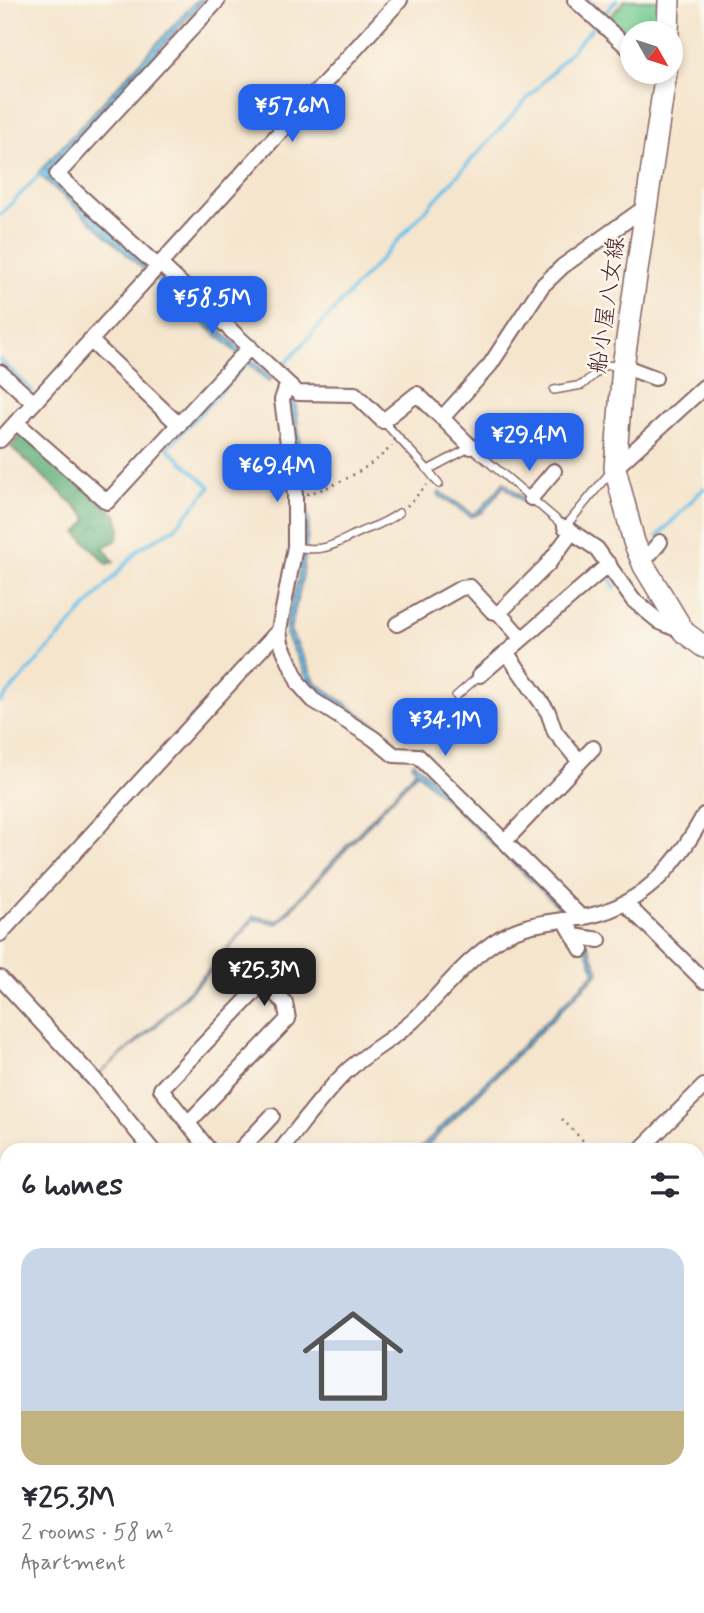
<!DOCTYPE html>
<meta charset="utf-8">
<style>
body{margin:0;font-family:Mynerve,"Klee One",sans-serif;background:#f7f7f7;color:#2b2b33;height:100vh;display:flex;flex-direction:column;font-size:26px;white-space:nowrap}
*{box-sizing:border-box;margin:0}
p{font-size:23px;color:#7c7c81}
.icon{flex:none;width:38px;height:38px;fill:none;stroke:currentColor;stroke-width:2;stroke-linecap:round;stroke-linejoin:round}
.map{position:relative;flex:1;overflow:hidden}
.details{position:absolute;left:0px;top:1143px;width:705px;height:471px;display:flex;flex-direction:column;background:#fff;border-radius:21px 21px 0 0;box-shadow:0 4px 10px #0003}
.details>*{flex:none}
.needle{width:46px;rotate:129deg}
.tools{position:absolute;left:620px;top:21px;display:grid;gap:14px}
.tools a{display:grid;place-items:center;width:63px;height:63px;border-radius:50%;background:#fff;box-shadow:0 4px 10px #0003;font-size:35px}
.price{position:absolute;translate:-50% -60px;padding:0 16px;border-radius:14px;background:#2563eb;color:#fff;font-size:23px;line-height:46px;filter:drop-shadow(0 2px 4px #0008)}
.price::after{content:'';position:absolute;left:50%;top:42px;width:21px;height:16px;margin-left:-10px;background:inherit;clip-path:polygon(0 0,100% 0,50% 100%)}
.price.on{background:#222;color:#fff}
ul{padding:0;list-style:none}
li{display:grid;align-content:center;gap:14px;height:371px;padding:0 21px}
li span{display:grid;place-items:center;height:217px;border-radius:21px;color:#555}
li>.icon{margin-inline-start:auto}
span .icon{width:126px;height:126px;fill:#fffc;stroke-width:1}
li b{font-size:30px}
h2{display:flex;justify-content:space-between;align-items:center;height:84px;padding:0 21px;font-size:30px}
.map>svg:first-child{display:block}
.green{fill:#72ca90;stroke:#5e745e;stroke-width:2}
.forest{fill:url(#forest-crowns);stroke:#546652;stroke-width:2}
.water{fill:url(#water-rules);stroke:#5b708a;stroke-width:2}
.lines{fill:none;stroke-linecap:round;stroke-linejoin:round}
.stream{stroke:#6cc1e8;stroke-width:3.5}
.lane-casing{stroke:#866464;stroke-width:10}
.street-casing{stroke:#866464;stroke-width:18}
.secondary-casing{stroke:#866464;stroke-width:24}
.path{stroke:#866464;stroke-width:2.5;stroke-dasharray:2 5;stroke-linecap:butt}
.lane{stroke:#fff;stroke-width:7}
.street{stroke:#fff;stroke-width:14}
.secondary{stroke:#fff;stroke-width:21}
.labels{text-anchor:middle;stroke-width:5;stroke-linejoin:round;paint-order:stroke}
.street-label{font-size:23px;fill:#4a1f2b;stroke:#fbf7ec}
</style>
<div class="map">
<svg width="704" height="1613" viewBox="0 0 704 1613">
<defs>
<pattern id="forest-crowns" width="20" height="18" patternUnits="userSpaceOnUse" patternTransform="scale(1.75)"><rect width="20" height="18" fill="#5dae7a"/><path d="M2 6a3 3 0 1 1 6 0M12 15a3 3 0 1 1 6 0" fill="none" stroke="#4f8d64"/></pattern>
<pattern id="water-rules" width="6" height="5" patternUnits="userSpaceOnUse" patternTransform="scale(1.75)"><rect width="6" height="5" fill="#6cc1e8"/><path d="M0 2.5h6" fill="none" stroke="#5fa5c7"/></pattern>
</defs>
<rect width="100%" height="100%" fill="#fbf7ec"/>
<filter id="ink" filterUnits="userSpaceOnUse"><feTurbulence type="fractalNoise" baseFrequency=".0143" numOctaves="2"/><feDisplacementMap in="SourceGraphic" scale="14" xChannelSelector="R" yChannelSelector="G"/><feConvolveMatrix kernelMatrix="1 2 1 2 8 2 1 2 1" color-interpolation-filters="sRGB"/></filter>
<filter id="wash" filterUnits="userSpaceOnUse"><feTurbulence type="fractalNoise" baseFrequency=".00686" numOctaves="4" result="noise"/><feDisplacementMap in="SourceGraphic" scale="28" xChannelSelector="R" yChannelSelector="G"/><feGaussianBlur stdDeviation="1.57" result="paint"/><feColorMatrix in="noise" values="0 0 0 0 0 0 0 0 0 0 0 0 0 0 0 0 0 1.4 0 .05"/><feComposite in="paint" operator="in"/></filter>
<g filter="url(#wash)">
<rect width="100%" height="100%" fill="#f5e5cd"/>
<!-- green -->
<path class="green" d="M625,0H664L663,33H632V40L608,19Z"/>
<!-- forest -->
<path class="forest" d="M22,434L116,515L120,529L117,540L103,547L114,562L107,564L77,533L88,520L85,515L11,447Z"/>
<!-- water -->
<path class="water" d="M197,0H204L49,172L147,264L143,269L38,173Z
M161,276L272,378L269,382L157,281Z
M291,396L295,399L309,523L302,580L290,630L316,683L389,734L397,744L394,747L375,729L312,688L286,634L287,618L298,579L304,526L288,401Z
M504,482L531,505L529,507L504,486L482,513L471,517L438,495L440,492L473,514L480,510Z
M414,762L565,907L562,910L417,772L278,924L254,919L208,974L155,1027L98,1075L155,1025L214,965L254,916L278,921L416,770L412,765Z
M587,943L599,972L423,1150H418L595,972L584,944Z"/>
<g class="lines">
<!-- stream -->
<path class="stream" d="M588,0L604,14L617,0
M0,215L42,172
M0,360L33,391
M282,367L594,26
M540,515L561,532
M657,537L704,488
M609,577L615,588
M0,702L140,548L175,528L210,487L167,448L249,361
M58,1051L87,1083
M698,1315L704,1309
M0,1570L7,1563
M209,1606L215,1613
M0,1608L6,1613
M402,1613L409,1606"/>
</g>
</g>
<g filter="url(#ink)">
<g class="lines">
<!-- lane casing -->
<g class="lane-casing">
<path id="lane" d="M554,390L582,385L605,365L619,366
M383,421L428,470L471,447L565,527L612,470
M428,470L439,484
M295,547C331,554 340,539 370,528C381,524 389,520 399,513
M456,696L480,675"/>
</g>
<!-- street casing -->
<g class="street-casing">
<path id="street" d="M575,0L632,51
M159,263L298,393L355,394L383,421L417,394L442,418L490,365L542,286L563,266L647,206
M157,266L57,175L218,0
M90,340L179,425
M623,366L655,378
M0,372L34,403
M287,385L282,400L295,495V547L279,630L281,643L299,684L313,700L373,738L394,755L418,756L582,918
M442,418L471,447
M16,422L107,502L250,347
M0,440L400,0
M615,468L704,387
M531,498L554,471
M565,527L597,549L633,600L660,622L684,632
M643,562L660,542
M397,624L461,588L470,587L492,611L499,613L548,564L572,532
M522,639L609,564
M506,652L548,712L555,732L580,762
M480,675L522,639L499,613
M505,841L593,748
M627,905L704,981
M565,920L582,950
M0,934L279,630
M574,936L599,940
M0,978L94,1079L152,1150
M188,1123L288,1019L285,1003L263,983L161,1089L209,1150
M240,1150L272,1116
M281,1150C302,1124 322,1095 346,1072C369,1050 399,1037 421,1013C447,986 469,957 502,937C526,923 552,922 578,918C640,909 675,868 704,815
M640,1150L704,1086
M0,1372L7,1366
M698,1527L704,1522
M9,1606L16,1613
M178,1613L185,1606
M613,1613L620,1606"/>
</g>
<!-- secondary casing -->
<g class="secondary-casing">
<path id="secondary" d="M668,33L669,0
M666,72L623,366L615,468L634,542L644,566L684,632L704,647"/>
</g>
<!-- path -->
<path class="path" d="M307,494C339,485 368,469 392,446
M407,506L427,485
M562,1119L592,1150"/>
<!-- lane -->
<use href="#lane" class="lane"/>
<!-- street -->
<use href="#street" class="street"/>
<!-- secondary -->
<use href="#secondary" class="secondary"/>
</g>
</g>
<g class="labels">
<!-- street labels -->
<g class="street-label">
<text transform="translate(606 305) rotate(-82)" y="8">船小屋八女線</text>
</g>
</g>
</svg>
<div class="tools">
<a><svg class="needle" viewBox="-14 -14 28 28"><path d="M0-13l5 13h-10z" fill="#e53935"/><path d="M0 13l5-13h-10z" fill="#7c7c81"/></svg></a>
</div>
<b class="price" style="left:292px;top:144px">¥57.6M</b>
<b class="price" style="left:212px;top:336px">¥58.5M</b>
<b class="price" style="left:529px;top:473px">¥29.4M</b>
<b class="price" style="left:277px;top:504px">¥69.4M</b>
<b class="price" style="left:445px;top:758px">¥34.1M</b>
<b class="price on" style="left:264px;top:1008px">¥25.3M</b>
<section class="details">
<h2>6 homes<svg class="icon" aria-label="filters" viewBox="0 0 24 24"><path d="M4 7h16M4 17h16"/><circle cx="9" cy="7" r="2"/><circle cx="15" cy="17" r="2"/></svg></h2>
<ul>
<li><span style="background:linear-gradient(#c9d6e8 75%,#c2b280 0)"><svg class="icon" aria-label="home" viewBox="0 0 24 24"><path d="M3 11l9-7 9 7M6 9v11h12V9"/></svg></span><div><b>¥25.3M</b><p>2 rooms · 58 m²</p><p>Apartment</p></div></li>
</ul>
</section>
</div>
